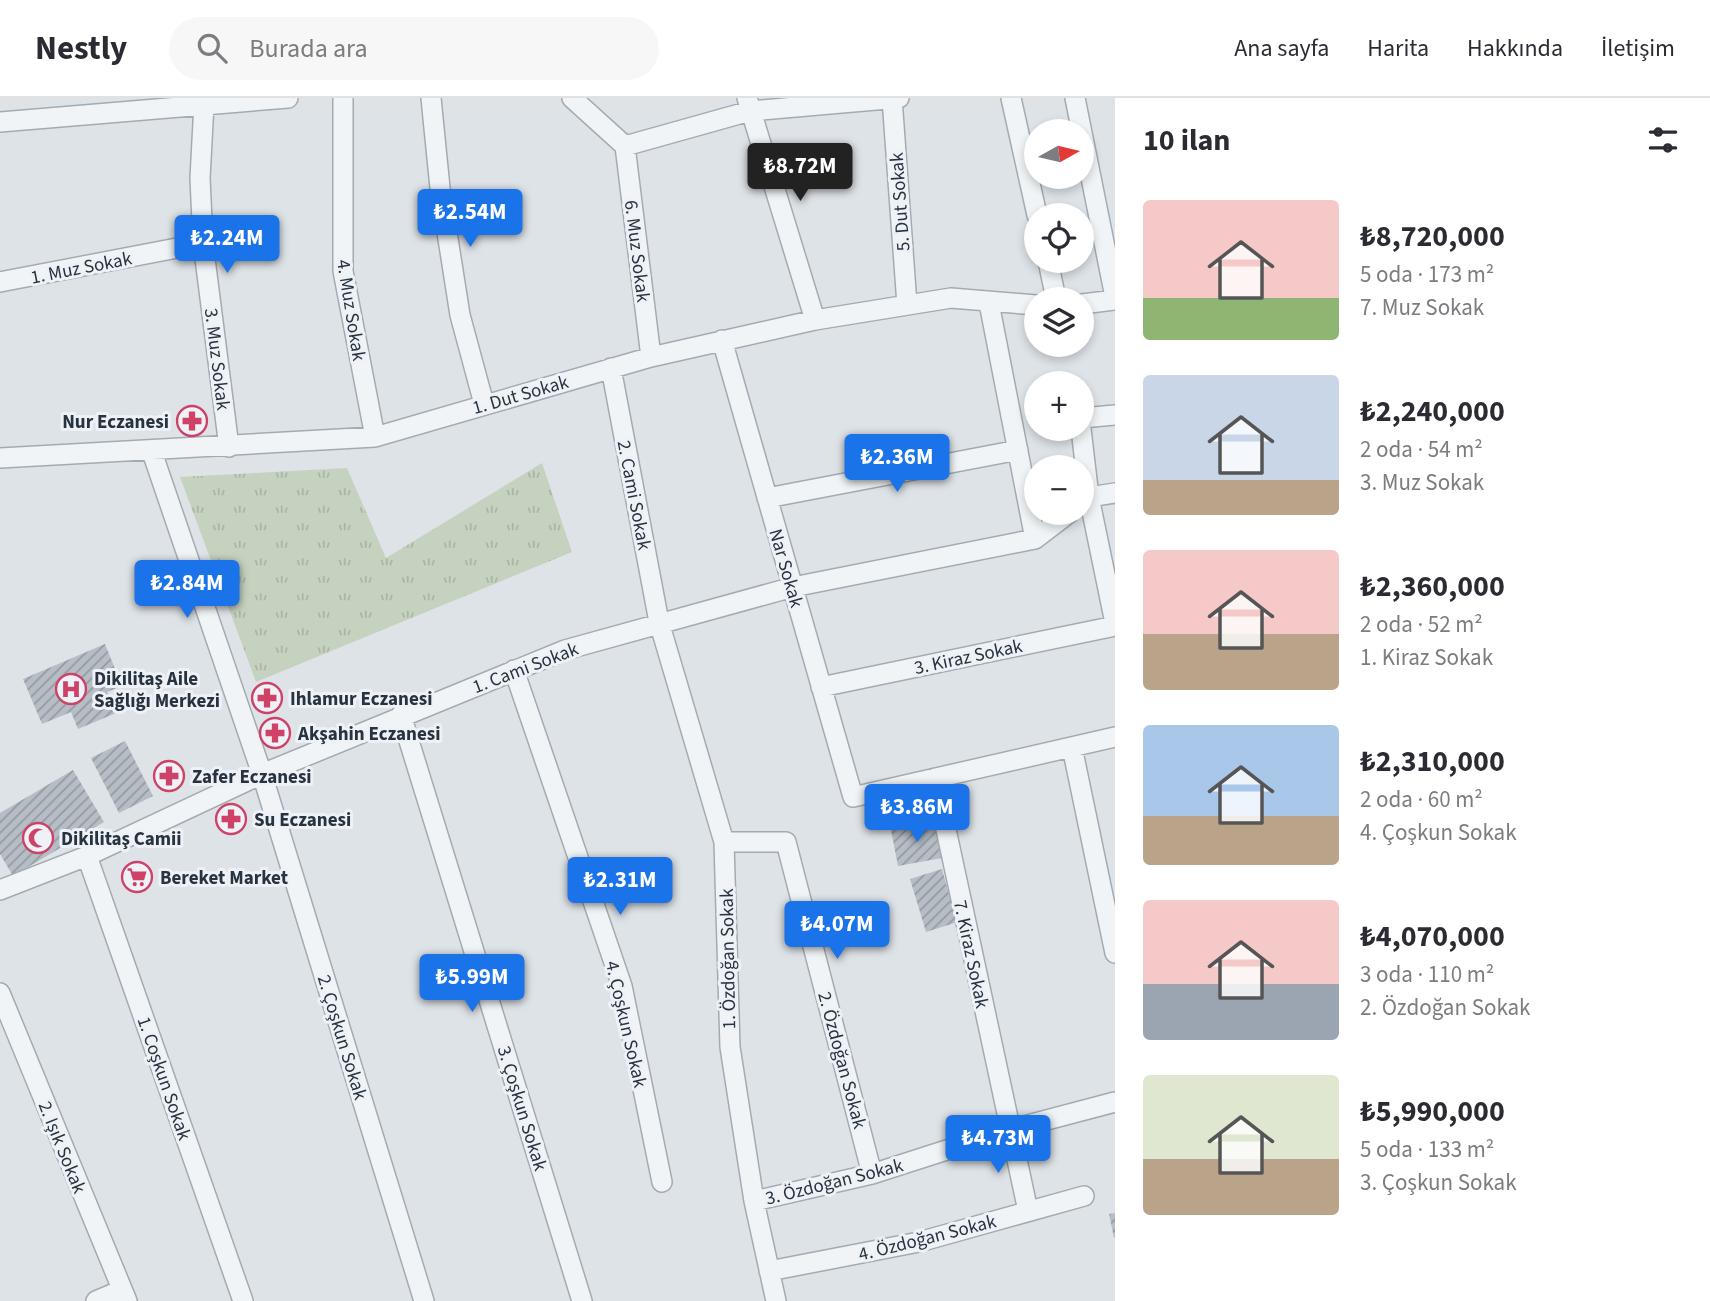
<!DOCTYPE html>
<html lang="tr">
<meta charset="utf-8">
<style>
body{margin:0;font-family:"Source Sans 3",sans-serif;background:#f7f7f7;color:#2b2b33;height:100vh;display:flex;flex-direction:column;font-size:26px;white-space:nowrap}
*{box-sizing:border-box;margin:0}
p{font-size:23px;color:#7c7c81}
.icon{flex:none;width:38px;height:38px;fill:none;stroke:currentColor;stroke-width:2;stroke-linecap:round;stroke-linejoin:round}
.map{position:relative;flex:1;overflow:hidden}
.details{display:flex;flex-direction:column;background:#fff;width:595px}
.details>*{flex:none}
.needle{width:46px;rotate:82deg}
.buttons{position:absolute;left:1024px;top:21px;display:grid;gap:14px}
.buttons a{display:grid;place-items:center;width:70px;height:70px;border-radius:50%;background:#fff;box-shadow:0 4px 10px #0003;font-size:35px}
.price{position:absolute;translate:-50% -60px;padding:0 16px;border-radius:7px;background:#1a73e8;color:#fff;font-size:23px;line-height:46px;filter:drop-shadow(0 2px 4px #0008)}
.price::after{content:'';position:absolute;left:50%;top:42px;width:21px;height:16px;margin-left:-10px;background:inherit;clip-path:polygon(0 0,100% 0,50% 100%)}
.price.selected{background:#222;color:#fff}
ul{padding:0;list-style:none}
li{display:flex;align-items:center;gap:21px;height:175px;padding:0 28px}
li span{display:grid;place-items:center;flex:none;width:196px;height:140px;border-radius:7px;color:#555}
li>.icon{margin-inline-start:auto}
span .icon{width:84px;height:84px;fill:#fffc;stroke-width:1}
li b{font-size:30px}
h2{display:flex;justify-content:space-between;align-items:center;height:84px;padding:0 28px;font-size:30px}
header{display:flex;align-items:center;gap:42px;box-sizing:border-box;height:98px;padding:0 35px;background:#fff;border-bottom:2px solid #e1e1e2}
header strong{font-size:33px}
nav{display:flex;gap:38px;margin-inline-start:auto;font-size:24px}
.search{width:490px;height:63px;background:#f7f7f7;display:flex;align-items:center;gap:18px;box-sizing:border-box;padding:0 24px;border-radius:38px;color:#7c7c81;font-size:26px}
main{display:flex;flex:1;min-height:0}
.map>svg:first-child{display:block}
.park{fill:url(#park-tufts)}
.building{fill:url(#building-hatch)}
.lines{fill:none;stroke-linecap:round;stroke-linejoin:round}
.minor-casing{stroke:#a3abb2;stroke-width:22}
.minor{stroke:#f1f4f6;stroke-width:19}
.labels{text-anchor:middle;stroke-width:6;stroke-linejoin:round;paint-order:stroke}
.street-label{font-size:19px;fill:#27333f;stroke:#eef2f6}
.poi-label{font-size:19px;font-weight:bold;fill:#27333f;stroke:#eef2f6;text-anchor:start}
</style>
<header>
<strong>Nestly</strong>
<div class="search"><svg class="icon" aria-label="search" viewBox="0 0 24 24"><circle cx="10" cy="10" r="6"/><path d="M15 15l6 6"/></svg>Burada ara</div>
<nav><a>Ana sayfa</a><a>Harita</a><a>Hakkında</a><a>İletişim</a></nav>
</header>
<main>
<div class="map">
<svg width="1115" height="1203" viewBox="0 0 1115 1203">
<defs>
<pattern id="park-tufts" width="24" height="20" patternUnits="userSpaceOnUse" patternTransform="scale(1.75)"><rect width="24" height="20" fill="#c6d2c0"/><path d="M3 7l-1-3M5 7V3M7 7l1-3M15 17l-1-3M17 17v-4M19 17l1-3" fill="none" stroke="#aab5a6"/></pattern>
<pattern id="building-hatch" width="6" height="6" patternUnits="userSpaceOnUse" patternTransform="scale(1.75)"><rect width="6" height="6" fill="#b6bdc5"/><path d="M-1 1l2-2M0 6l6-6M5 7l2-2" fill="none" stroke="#949aa1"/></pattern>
</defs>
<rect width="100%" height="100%" fill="#dee3e8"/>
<!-- park -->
<path class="park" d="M542,365L572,454L256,584L180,379L347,370L386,460Z"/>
<!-- building -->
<path class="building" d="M105,546L122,588L107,594L116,615L78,631L71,614L42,626L23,581Z
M125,643L153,698L119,715L91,660Z
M73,672L104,724L13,778L0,756V715Z
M936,724L942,760L898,768L891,732Z
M942,771L952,807L956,806L961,823L926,834L910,781Z
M1115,1115V1140H1114L1109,1116Z"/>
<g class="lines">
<!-- minor casing -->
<g class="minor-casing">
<path id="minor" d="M343,0V173L375,339
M431,0L440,90L460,217L484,306
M572,0L625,48L750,13L899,0
M747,0L815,222
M892,0L907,207
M1011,0L1037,117
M1075,0L1115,199
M204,6L200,80L203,145L229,349
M0,24L288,0
M625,48L651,259
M1048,163L1056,201
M0,184L203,145
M989,205L1035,441
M1082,206L1115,202
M722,242L853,699L1115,639
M611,270L659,524L724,744L730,949L754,1103L776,1203
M1082,320L1115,317
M1081,331L1089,399L1115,525
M152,354L262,676L424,1203
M0,360L375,339L651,259L815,222L951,200L1036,207
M767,400L1018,352
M1082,405L1089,399L1115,395
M514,572L622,888L662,1084
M821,589L1115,528
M401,617L582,1203
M1072,649L1115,855
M935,680L1028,1113
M724,744H786L872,1076
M87,758L243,1203
M0,792L87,758L262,676L565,552L793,489L1035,441L1069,415
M0,895L127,1203
M754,1103L872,1076L1009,1032L1115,1004
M769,1173L919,1144L1084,1098
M96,1203L122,1192"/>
</g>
<!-- minor -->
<use href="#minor" class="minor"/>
</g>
<!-- icons -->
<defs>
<g id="pharmacy-ring" transform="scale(1.575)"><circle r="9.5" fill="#eef2f6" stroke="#ce4268" stroke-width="1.5"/><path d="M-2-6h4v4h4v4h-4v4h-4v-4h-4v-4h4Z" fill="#ce4268"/></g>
<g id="hospital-ring" transform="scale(1.575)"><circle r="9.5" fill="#eef2f6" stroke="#ce4268" stroke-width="1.5"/><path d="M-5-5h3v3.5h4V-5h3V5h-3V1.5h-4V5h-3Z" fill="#ce4268"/></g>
<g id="mosque-ring" transform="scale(1.575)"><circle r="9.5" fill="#eef2f6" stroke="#ce4268" stroke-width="1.5"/><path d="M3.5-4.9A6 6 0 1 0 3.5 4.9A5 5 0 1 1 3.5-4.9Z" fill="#ce4268"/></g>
<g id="supermarket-ring" transform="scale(1.575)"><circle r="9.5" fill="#eef2f6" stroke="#ce4268" stroke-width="1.5"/><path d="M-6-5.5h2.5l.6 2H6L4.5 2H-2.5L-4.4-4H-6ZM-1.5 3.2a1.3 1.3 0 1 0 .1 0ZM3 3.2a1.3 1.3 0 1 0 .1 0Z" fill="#ce4268"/></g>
</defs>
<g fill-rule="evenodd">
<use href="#pharmacy-ring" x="192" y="323"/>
<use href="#hospital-ring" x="71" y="591"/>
<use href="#pharmacy-ring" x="267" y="600"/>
<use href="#pharmacy-ring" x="275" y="635"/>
<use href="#pharmacy-ring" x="169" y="678"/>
<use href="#pharmacy-ring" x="231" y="721"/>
<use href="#mosque-ring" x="38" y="740"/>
<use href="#supermarket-ring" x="137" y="779"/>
</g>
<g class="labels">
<!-- street labels -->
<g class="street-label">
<text transform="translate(899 104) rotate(-94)" y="7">5. Dut Sokak</text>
<text transform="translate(638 153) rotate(83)" y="7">6. Muz Sokak</text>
<text transform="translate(81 169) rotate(-11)" y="7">1. Muz Sokak</text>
<text transform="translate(352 212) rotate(81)" y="7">4. Muz Sokak</text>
<text transform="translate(218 261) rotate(83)" y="7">3. Muz Sokak</text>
<text transform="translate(520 296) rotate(-16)" y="7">1. Dut Sokak</text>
<text transform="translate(635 397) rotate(79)" y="7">2. Cami Sokak</text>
<text transform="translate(787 470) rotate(74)" y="7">Nar Sokak</text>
<text transform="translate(968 558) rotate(-12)" y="7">3. Kiraz Sokak</text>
<text transform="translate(525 569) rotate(-21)" y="7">1. Cami Sokak</text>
<text transform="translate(972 856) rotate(78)" y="7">7. Kiraz Sokak</text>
<text transform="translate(727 861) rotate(-91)" y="7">1. Özdoğan Sokak</text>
<text transform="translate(627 926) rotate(77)" y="7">4. Çoşkun Sokak</text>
<text transform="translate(343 939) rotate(73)" y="7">2. Çoşkun Sokak</text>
<text transform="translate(843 962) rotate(75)" y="7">2. Özdoğan Sokak</text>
<text transform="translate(165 980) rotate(71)" y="7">1. Coşkun Sokak</text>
<text transform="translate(523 1010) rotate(73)" y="7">3. Çoşkun Sokak</text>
<text transform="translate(63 1049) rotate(68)" y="7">2. Işık Sokak</text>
<text transform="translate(834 1083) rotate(-14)" y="7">3. Özdoğan Sokak</text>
<text transform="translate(927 1139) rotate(-14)" y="7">4. Özdoğan Sokak</text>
</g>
<!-- poi labels -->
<g class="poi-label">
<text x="169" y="330" text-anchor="end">Nur Eczanesi</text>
<text x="94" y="587">Dikilitaş Aile<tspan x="94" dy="22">Sağlığı Merkezi</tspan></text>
<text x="290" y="607">Ihlamur Eczanesi</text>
<text x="298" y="642">Akşahin Eczanesi</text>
<text x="192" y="685">Zafer Eczanesi</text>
<text x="254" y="728">Su Eczanesi</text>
<text x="61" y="747">Dikilitaş Camii</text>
<text x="160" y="786">Bereket Market</text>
</g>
</g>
</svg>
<div class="buttons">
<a><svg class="needle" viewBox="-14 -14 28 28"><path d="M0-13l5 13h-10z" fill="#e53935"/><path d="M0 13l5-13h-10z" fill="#7c7c81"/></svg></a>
<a><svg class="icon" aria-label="locate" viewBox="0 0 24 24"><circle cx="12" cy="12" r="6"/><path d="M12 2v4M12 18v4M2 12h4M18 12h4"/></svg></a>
<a><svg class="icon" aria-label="layers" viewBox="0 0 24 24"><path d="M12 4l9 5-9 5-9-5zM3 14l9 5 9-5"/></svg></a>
<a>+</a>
<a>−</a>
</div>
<b class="price selected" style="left:800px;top:105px">₺8.72M</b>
<b class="price" style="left:470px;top:151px">₺2.54M</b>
<b class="price" style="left:227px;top:177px">₺2.24M</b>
<b class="price" style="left:897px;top:396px">₺2.36M</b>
<b class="price" style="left:187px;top:522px">₺2.84M</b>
<b class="price" style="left:917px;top:746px">₺3.86M</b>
<b class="price" style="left:620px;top:819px">₺2.31M</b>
<b class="price" style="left:837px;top:863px">₺4.07M</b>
<b class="price" style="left:472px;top:916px">₺5.99M</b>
<b class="price" style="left:998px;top:1077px">₺4.73M</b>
</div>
<section class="details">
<h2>10 ilan<svg class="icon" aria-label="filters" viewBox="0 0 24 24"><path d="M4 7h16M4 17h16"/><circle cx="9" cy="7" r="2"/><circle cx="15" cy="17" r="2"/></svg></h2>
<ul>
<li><span style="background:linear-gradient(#f6c9c9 70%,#8fb573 0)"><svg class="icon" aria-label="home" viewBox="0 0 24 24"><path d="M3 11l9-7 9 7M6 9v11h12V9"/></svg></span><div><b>₺8,720,000</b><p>5 oda · 173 m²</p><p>7. Muz Sokak</p></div></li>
<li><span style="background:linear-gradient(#c9d6e8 75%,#b9a48a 0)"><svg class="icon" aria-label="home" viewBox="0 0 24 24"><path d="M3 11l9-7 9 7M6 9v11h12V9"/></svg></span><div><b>₺2,240,000</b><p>2 oda · 54 m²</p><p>3. Muz Sokak</p></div></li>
<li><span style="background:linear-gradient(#f6c9c9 60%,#b9a48a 0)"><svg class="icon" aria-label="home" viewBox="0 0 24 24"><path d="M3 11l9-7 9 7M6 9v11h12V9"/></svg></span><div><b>₺2,360,000</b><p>2 oda · 52 m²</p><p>1. Kiraz Sokak</p></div></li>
<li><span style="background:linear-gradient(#a9c7e8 65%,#b9a48a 0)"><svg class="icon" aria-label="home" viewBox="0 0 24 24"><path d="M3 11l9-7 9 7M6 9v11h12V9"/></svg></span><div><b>₺2,310,000</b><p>2 oda · 60 m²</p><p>4. Çoşkun Sokak</p></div></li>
<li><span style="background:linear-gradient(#f6c9c9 60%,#9aa5b1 0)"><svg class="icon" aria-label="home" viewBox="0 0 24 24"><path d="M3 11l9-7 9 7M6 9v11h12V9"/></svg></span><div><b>₺4,070,000</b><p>3 oda · 110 m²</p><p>2. Özdoğan Sokak</p></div></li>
<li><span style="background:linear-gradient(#dfe7d0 60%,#b9a48a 0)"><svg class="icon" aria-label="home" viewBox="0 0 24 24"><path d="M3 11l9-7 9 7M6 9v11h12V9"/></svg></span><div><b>₺5,990,000</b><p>5 oda · 133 m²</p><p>3. Çoşkun Sokak</p></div></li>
</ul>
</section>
</main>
